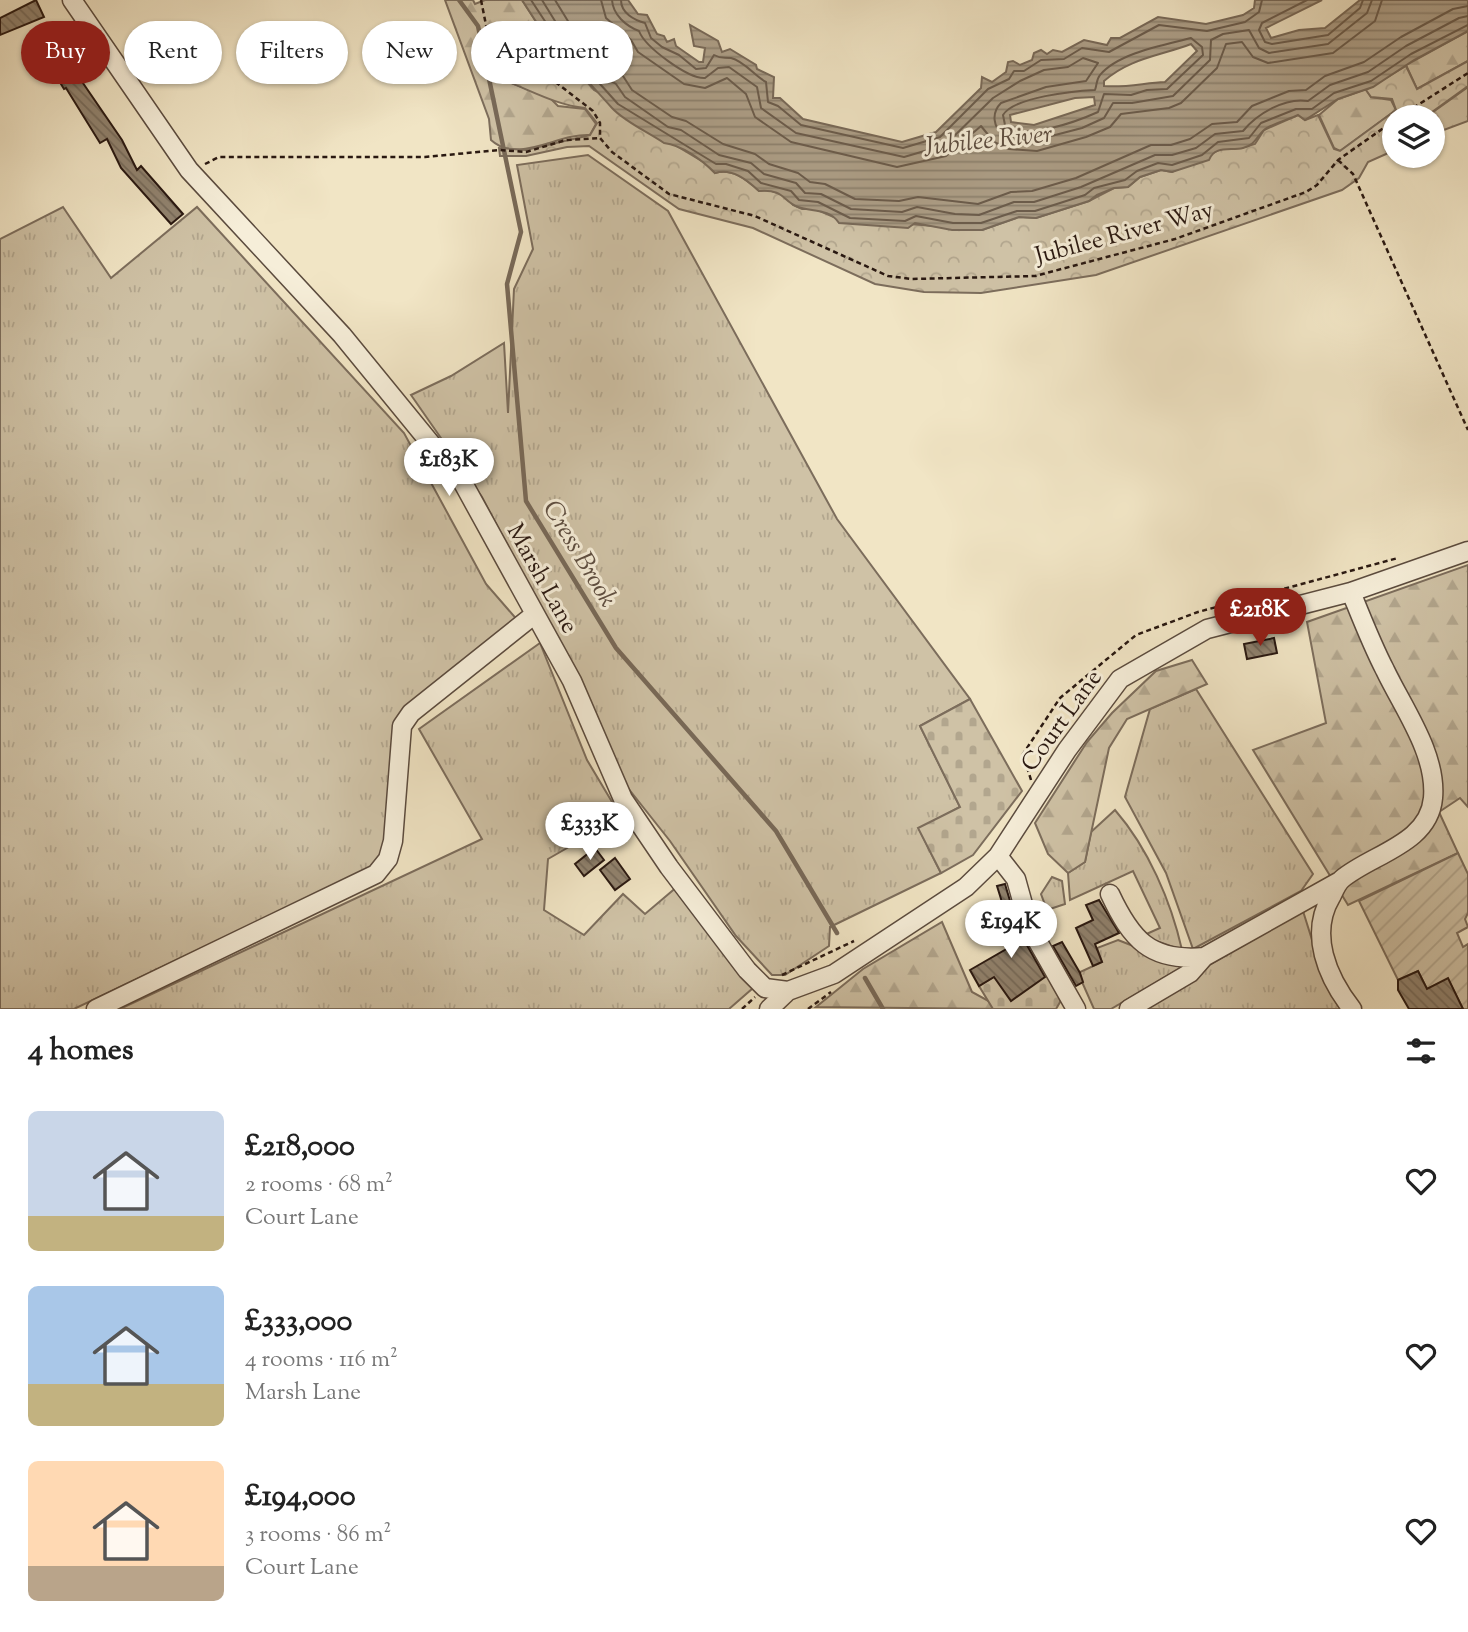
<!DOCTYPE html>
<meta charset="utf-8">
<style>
body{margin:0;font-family:"Sorts Mill Goudy",serif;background:#f6f6f6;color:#222;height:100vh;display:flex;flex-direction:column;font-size:26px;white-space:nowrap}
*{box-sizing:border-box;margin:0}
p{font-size:23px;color:#767676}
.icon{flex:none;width:38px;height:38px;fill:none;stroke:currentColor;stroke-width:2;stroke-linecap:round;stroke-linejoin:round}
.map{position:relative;height:1009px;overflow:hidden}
.details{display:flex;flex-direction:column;background:#fff;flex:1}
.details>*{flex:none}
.hud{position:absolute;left:21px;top:21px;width:700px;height:63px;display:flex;gap:14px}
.fabs{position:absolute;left:1382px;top:105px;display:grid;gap:14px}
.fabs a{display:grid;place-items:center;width:63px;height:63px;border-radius:50%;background:#fff;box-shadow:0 2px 5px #0004;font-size:35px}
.price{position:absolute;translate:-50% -60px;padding:0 16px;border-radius:24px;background:#fff;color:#222;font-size:23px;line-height:46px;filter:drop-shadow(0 2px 4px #0008)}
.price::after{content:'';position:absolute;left:50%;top:42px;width:21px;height:16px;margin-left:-10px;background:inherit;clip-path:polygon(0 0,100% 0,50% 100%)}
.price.current{background:#8f2418;color:#fff}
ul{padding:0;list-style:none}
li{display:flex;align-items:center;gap:21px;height:175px;padding:0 28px}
li span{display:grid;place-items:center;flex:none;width:196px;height:140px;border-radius:10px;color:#555}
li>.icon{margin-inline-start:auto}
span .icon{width:84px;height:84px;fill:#fffc;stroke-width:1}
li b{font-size:30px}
h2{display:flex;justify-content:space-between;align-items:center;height:84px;padding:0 28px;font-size:30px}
.chip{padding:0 24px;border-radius:32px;background:#fff;box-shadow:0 2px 5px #0004;font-size:24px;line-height:63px}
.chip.current{background:#8f2418;color:#fff}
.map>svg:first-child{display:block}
.grass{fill:url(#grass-tufts);stroke:#7c6d5c;stroke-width:2}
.forest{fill:url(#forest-firs);stroke:#7c6d5c;stroke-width:2}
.cemetery{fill:url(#cemetery-stones);stroke:#7c6d5c;stroke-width:2}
.park{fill:url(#park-crowns);stroke:#7c6d5c;stroke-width:2}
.garden{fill:url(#garden-furrows);stroke:#7c6d5c;stroke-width:2}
.water{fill:url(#water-rules);stroke:#786958;stroke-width:2;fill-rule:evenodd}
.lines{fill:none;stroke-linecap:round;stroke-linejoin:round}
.shore{stroke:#6b5c4c;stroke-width:2}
.stream{stroke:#786958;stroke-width:4.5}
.building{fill:url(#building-back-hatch);stroke:#291811;stroke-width:2}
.minor-casing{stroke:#5b4b3e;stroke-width:21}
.path{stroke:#291811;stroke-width:2.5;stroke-dasharray:5 3.5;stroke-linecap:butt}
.minor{stroke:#f6eed9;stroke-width:18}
.labels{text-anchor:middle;stroke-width:6;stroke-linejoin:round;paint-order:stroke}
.street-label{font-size:24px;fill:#291811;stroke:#f6eed9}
.water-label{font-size:26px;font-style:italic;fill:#5e4e41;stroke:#f6eed9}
</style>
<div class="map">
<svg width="1468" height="1009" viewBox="0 0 1468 1009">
<defs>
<pattern id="grass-tufts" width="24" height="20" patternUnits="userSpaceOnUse" patternTransform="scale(1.75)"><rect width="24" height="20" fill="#cfc2a6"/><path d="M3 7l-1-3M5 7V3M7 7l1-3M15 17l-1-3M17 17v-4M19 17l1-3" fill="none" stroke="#b2a68e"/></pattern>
<pattern id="forest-firs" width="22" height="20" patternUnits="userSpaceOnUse" patternTransform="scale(1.75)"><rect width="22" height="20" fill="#cfc2a6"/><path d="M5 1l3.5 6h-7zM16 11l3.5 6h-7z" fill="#b2a68e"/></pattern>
<pattern id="cemetery-stones" width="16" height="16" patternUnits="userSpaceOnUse" patternTransform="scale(1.75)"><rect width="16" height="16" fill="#cfc2a6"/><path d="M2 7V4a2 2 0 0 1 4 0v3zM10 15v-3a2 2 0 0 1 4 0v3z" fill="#b2a68e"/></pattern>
<pattern id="park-crowns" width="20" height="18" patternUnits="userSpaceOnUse" patternTransform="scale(1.75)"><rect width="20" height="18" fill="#cfc2a6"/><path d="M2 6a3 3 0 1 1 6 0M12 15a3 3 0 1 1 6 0" fill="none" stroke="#b2a68e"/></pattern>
<pattern id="garden-furrows" width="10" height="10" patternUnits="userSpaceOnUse" patternTransform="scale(1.75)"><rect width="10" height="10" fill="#cfc2a6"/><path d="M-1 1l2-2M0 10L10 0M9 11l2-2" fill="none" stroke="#b2a68e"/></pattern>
<pattern id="water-rules" width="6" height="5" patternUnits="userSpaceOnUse" patternTransform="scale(1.75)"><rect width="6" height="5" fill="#ad9f88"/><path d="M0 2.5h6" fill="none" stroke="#8d816e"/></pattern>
<pattern id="building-back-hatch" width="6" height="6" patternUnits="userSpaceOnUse" patternTransform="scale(1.75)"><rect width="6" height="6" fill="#91836f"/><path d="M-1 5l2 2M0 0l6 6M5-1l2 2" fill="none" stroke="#766a5a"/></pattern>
</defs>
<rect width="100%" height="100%" fill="#f1e5c5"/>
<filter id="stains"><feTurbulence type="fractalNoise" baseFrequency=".00286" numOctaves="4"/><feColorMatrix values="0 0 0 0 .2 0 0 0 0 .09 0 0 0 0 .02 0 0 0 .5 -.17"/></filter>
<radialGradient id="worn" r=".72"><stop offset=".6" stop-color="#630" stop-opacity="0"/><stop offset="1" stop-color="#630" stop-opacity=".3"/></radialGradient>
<!-- grass -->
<path class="grass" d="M588,155L668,211L837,519L970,699L920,726L960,807L919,829L941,873L830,927L829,946L785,975H772L736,936L670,841L624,783L555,636L482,497L411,395L451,376L504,343L508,413L514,289L533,249L517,165Z
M63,207L111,278L197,207L404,433L486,584L519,622L403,719L383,862L74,1009H0V239Z
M540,643L587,760L621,817L548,859L544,910L584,935L623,894L645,914L678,886L753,988L729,1009H120L482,839L419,729Z
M1196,689L1313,874L1301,891L1193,949L1166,873L1125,797L1150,709Z
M1115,810C1148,848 1171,901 1182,950L1142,936L1160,928L1133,871L1070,900L1068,873L1085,862L1091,832Z
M1052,877L1062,881L1065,904L1047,910L1041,894Z
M1303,911L1318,959L1349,1009H1132Z
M1118,940L1184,966L1111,1009H1094L1078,973L1102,962L1097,948Z"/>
<!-- forest -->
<path class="forest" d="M445,0H473L475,4L485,0H522L555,51L507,67L506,81L550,98L558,106L585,109L596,124L590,135C558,133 518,165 491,140L489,119Z
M1468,31V61L1417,89L1406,65Z
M1468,87V121L1433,134V117H1426Z
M1366,89L1371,97L1391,100L1396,110L1340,151L1334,148L1319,115L1338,99Z
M1468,565V807L1460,798L1439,812L1458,853L1348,905L1253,750L1326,723L1307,622Z
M1192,660L1207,684L1127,719L1109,748L1085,862L1068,873L1048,854L1035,823L1087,742L1112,713L1156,671Z
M942,922L972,992L1003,1009L816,1007L863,969Z"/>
<!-- cemetery -->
<path class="cemetery" d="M970,699L1022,791L973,855L941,873L918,828L960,807L920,726Z
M1035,952L1063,997L1056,1009H993L979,986Z"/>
<!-- park -->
<path class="park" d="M559,49L594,90L605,96L613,108L705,163L715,173C732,168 746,179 759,191L769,190L788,197L793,205L802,209H815L836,218L982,230L1019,217L1036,218L1089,201L1114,188L1128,187L1140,177L1161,170L1172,172L1221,149L1241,148L1255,144L1264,130L1298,115L1305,120L1318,115L1334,149L1340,151L1396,110L1392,99L1371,97L1366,90L1406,66L1417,89L1468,61V86L1425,117H1395V150L1368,162L1359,178L1342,190L1096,275L981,293L924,292L875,284L753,228L679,209L589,146L567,147L526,156H500L499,148L526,150L590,135L597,123L585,108C557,105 534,92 506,81L507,67Z"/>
<!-- garden -->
<path class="garden" d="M1458,853L1468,874V913L1465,919L1468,927L1457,933L1463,947L1468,944V1009H1463L1448,979L1427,989L1418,971L1398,980L1359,901Z"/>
<!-- water -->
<path class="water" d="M522,0H628L638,14L647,15L657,34L664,36L667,42L674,39L676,46L699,62H703L705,48L694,46L690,25L718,41L722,52L730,49L756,65L757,69L774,77L773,98H780L803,119L902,142L936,132L981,88L982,77L992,82L1006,72L1008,62L1013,61L1020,65L1032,60L1034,53L1041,50L1047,54L1053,50L1062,52L1084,40L1107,45L1111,38H1120L1158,17L1206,24L1243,15L1254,8L1255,0H1322L1266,28L1271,38L1299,30L1325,28L1360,0H1468V31L1414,60L1373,87L1338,99L1305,120L1298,115C1288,120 1270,124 1263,131C1255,139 1255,145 1243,148C1230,151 1215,145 1209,160L1172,172L1161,170L1140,177L1128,187L1114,188L1097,195L1089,201L1036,218L1019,217L982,230H952L915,223L908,228L839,223C829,208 812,212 798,207C782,201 785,189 759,191C746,179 732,168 715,173C702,160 682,145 664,143C648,132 625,122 612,108C595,89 577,70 560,50L555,51ZM1191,44L1197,51L1165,82C1144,83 1125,88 1104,86V81C1130,58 1160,56 1191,44ZM1075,98L1094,97L1095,105L1034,125L1011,122L1010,115Z"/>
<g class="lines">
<!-- shore -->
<path class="shore" d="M531,0L558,41L565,45L618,104L716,164H726L748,171L761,183L791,191L799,200L818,202L850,218L905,221L916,216L953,223H981L1017,211H1035L1085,195L1094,188L1125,180L1137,171L1158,163L1172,165L1202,155L1218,142L1249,138L1261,123L1296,109H1312L1334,93L1371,81L1411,54L1468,25
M542,0L563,34L604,77L616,84L625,97L668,127L681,130L719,155L751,163L764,174L796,183L805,193L821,194L851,209L902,212L917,207L955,214L979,215L1014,202H1034L1081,187L1155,155H1172L1196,148L1215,134L1243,131C1257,114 1285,97 1308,101L1330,85L1368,72L1406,46L1459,18L1468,16
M555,0L571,26L611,69L623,76L632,90L672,117L686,121L723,144L755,154L769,164L798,173L810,182L825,184L855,199L899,201L918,197L978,204L1011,192L1032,191L1076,178L1151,145H1171L1190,139L1212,124L1237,122L1252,106L1289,91L1306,90L1325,76L1364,62L1401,37L1453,9L1468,6
M601,0L606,18L631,40L638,52L684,84L705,88L727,78L746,94L755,117L791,142L897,167L946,156L981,126L994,142L1009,149L1037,151L1086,137L1110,127L1121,114L1169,108L1181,103L1217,68L1226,44L1242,42L1253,57L1268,63L1333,53L1375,21L1382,0
M612,0C613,15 626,26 639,31C645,47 688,79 705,78L718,68L729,67L757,87L761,108L796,133L904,157L945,145L993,98L1020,81L1044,70L1068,67L1083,58L1098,63L1086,81L1046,87L1001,103C991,113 993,127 1004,136L1036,140L1082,128L1104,118L1113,103H1132L1173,96L1210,60L1211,40L1223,34L1249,30L1259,48L1269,53L1328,44L1367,13L1372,0
M621,0C621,13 634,20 645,23L651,38L662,47L679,55L696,69L706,68L714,55C721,59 724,57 731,58C744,61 755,76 766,82L768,102L778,106L801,125L903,148L940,137L988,89L1009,79L1014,71H1024L1041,60L1064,59L1082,48L1109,52L1159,25L1207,31L1245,22L1259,12L1262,0
M1307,0L1262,23L1259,30L1265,42L1272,44L1328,35L1360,8L1363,0
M1191,38L1202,47L1203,55L1167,89L1147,90L1131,95L1104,94L1098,112C1078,121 1022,142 1005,125L1003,115C1014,97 1074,91 1095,90C1097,85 1096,80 1100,75C1118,53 1164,45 1191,38Z"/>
<!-- stream -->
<path class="stream" d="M459,0L478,26L521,232L507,284L526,501L616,648L776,831L837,933
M865,978L883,1009"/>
</g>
<!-- building -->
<path class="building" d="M36,0L44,17L0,35V18Z
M74,70L122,140L137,170L141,166L183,214L171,224L121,168L107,139L100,143L66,88L64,89L58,79Z
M1274,638L1277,653L1247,659L1244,644Z
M595,848L604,860L584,876L575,864Z
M615,858L630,879L615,890L600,870Z
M1005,884L1019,931L1045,977L1011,1001L994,977L979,986L970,970L1015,944L997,886Z
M1099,900L1119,933L1095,944L1102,962L1093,966L1076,928L1093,920L1086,905Z
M1062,942L1080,973L1083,982L1076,986L1053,946Z
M1418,971L1427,989L1448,978L1463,1009H1409L1398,990V980Z"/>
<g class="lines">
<!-- minor casing -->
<g class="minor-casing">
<path id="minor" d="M72,0L189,170L342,335L463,483L572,681L623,799L669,867L747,970L765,988L788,991
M1351,592C1362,619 1372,645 1385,670C1403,708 1437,754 1433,798C1429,844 1372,854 1342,879C1337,883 1334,891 1331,897C1309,934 1327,977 1352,1009
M998,856L1016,879L1029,926L1076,1009
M1110,894C1131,939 1150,962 1204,957L1338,882
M96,1009L376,874L388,859L393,841L402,726L411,713L535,614
M769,1009L788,991L834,974L966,887L998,856L1067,750L1120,679L1207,629L1351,592L1468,551
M1129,1009L1190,973L1204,957"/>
</g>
<!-- path -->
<path class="path" d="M481,0L488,35L501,51L558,84L593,111L600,123V138L612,152L669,194L755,216L888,276L912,279L1035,276L1175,239L1306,192L1317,185L1338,160L1395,120
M1399,117L1468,73
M1338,160L1353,174L1468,430
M205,164L219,157H425L499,150L526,152L566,140L600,138
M1031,780L1023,754L1060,698L1136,635L1198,612L1398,558
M782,975L854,941
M742,1009L755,997
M808,1009L831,992"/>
<!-- minor -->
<use href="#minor" class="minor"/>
</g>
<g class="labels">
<!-- street labels -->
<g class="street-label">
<text transform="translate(1124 232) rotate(-15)" y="8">Jubilee River Way</text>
<text transform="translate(543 578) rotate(61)" y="8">Marsh Lane</text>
<text transform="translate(1061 720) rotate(-54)" y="8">Court Lane</text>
</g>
<!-- water labels -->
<g class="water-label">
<text transform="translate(988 139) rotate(-6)" y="9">Jubilee River</text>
<text transform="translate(581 553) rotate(59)" y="9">Cress Brook</text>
</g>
</g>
<rect width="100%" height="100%" filter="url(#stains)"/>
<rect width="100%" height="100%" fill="url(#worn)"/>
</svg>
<div class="fabs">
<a><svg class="icon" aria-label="layers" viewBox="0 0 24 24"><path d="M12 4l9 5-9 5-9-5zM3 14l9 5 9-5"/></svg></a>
</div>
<b class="price" style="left:449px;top:498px">£183K</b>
<b class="price current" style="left:1260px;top:648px">£218K</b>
<b class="price" style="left:590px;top:862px">£333K</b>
<b class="price" style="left:1011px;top:960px">£194K</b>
<div class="hud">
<a class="chip current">Buy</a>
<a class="chip">Rent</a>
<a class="chip">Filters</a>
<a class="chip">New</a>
<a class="chip">Apartment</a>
</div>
</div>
<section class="details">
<h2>4 homes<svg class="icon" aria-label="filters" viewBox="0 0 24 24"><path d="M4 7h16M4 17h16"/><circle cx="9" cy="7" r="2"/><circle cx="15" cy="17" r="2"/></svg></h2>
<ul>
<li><span style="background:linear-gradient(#c9d6e8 75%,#c2b280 0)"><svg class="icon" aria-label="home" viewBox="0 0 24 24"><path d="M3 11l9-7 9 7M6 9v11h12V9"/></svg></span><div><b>£218,000</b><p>2 rooms · 68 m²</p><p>Court Lane</p></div><svg class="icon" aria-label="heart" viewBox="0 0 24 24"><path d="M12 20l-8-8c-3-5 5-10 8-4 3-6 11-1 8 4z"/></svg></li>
<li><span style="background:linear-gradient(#a9c7e8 70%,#c2b280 0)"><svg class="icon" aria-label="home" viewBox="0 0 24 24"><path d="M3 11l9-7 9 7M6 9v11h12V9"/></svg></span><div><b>£333,000</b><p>4 rooms · 116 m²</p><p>Marsh Lane</p></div><svg class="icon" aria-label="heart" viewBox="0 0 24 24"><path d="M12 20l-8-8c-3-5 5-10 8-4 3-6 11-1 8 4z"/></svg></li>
<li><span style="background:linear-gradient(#ffd9b3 75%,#b9a48a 0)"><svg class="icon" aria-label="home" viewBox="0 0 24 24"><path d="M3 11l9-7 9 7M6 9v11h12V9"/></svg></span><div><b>£194,000</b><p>3 rooms · 86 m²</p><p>Court Lane</p></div><svg class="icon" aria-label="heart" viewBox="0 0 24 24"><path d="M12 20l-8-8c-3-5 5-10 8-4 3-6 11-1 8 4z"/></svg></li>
</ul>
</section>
